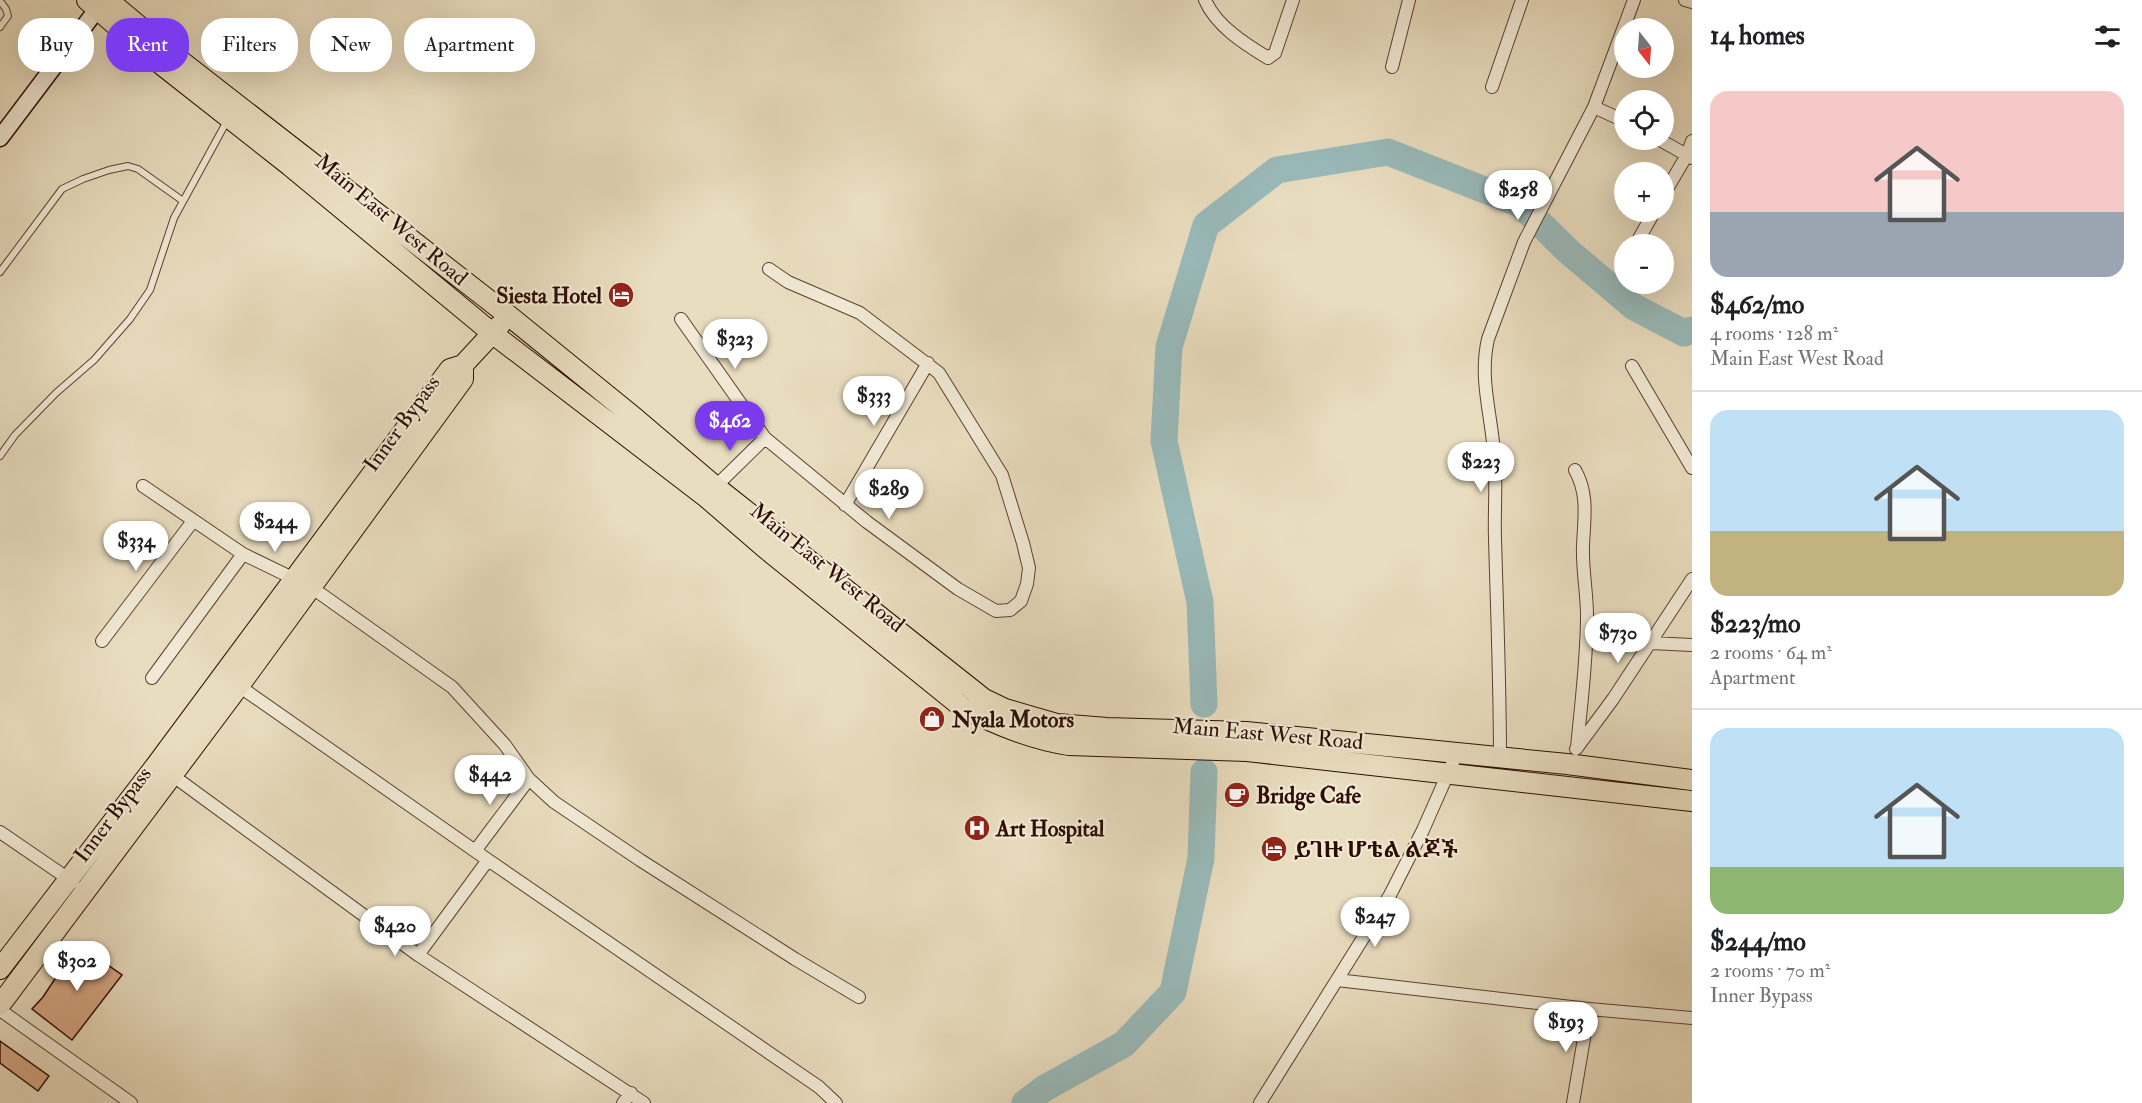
<!DOCTYPE html>
<meta charset="utf-8">
<style>
body{margin:0;font-family:"IM FELL Double Pica","Noto Serif Ethiopic",serif;background:#f6f6f6;color:#202124;height:100vh;display:flex;flex-direction:column;font-size:22px;white-space:nowrap}
*{box-sizing:border-box;margin:0}
p{font-size:20px;color:#757577}
.icon{flex:none;width:33px;height:33px;fill:none;stroke:currentColor;stroke-width:2;stroke-linecap:round;stroke-linejoin:round}
.map{position:relative;flex:1;overflow:hidden}
.panel{display:flex;flex-direction:column;background:#fff;width:450px}
.panel>*{flex:none}
.hud{position:absolute;left:18px;top:18px;width:570px;height:54px;display:flex;gap:12px}
.needle{width:39px;rotate:163deg}
.buttons{position:absolute;left:1614px;top:18px;display:grid;gap:12px}
.buttons a{display:grid;place-items:center;width:60px;height:60px;border-radius:50%;background:#fff;box-shadow:0 6px 24px #0002;font-size:30px}
.price{position:absolute;translate:-50% -51px;padding:0 14px;border-radius:21px;background:#fff;color:#222;font-size:20px;line-height:39px;filter:drop-shadow(0 2px 3px #0008)}
.price::after{content:'';position:absolute;left:50%;top:36px;width:18px;height:14px;margin-left:-9px;background:inherit;clip-path:polygon(0 0,100% 0,50% 100%)}
.price.selected{background:#7c3aed;color:#fff}
ul{padding:0;list-style:none}
li{display:grid;align-content:center;gap:12px;height:318px;padding:0 18px}
li+li{border-top:2px solid #e0e0e0}
li span{display:grid;place-items:center;height:186px;border-radius:18px;color:#555}
li>.icon{margin-inline-start:auto}
span .icon{width:108px;height:108px;fill:#fffc;stroke-width:1}
li b{font-size:26px}
h2{display:flex;justify-content:space-between;align-items:center;height:72px;padding:0 18px;font-size:26px}
.tag{padding:0 21px;border-radius:24px;background:#fff;box-shadow:0 6px 24px #0002;font-size:21px;line-height:54px}
.tag.selected{background:#7c3aed;color:#fff}
main{display:flex;flex:1;min-height:0}
.map>svg:first-child{display:block}
.lines{fill:none;stroke-linecap:round;stroke-linejoin:round}
.river{stroke:#99baba;stroke-width:27}
.building{fill:#d6a886;stroke:#2d0c02;stroke-width:1.5}
.lane-casing{stroke:#5c4031;stroke-width:8}
.street-casing{stroke:#5c4031;stroke-width:14}
.secondary-casing{stroke:#2d0c02;stroke-width:19}
.primary-casing{stroke:#2d0c02;stroke-width:22}
.lane{stroke:#f1e9d5;stroke-width:6}
.street{stroke:#f1e9d5;stroke-width:12}
.secondary{stroke:#f1e9d5;stroke-width:16}
.primary{stroke:#e9ddbf;stroke-width:20}
.labels{text-anchor:middle;stroke-width:4.5;stroke-linejoin:round;paint-order:stroke}
.street-label{font-size:22px;fill:#2d0c02;stroke:#f1e9d5}
.poi-label{font-size:22px;font-weight:bold;fill:#2d0c02;stroke:#f1e9d5;text-anchor:start}
</style>
<main>
<div class="map">
<svg width="1692" height="1103" viewBox="0 0 1692 1103">
<rect width="100%" height="100%" fill="#e9ddbf"/>
<filter id="stains"><feTurbulence type="fractalNoise" baseFrequency=".00333" numOctaves="4"/><feColorMatrix values="0 0 0 0 .2 0 0 0 0 .09 0 0 0 0 .02 0 0 0 .5 -.17"/></filter>
<radialGradient id="worn" r=".72"><stop offset=".6" stop-color="#630" stop-opacity="0"/><stop offset="1" stop-color="#630" stop-opacity=".3"/></radialGradient>
<g class="lines">
<!-- river -->
<path class="river" d="M1204,704L1200,602L1164,441L1169,347L1206,225L1277,170L1388,152L1520,204L1568,251L1634,307L1684,333L1692,330
M1025,1103L1045,1088L1124,1044L1173,992L1201,858L1204,772"/>
</g>
<!-- building -->
<path class="building" d="M78,944L122,975L72,1040L32,1009L43,997Z
M0,1041L49,1076L38,1091L0,1063Z"/>
<g class="lines">
<!-- lane casing -->
<g class="lane-casing">
<path id="lane" d="M0,1L6,9L8,16L0,27
M0,272L62,189L83,179L109,170L128,166L138,169L183,201
M0,456L15,435L56,393L94,360L130,319L150,290L174,218L227,121"/>
</g>
<!-- street casing -->
<g class="street-casing">
<path id="street" d="M1205,0C1216,26 1245,44 1268,58L1275,53L1293,0
M1685,0L1692,2
M1392,67L1409,0
M1492,87L1522,0
M1594,107L1624,121
M1660,140L1692,158
M1664,194L1687,155L1692,141
M1636,244L1654,212
M681,319L765,438L867,522L958,589L996,611L1010,610L1021,601L1027,584L1029,568L1023,543L1002,475L939,373L860,313L788,282L769,269
M1632,366L1692,468
M1575,470C1589,495 1584,519 1583,546C1582,569 1587,592 1587,615C1587,660 1581,704 1577,748
M143,486L243,554L311,587L452,687L505,745L529,779L554,802L640,860L795,959L859,997
M712,490L765,438
M845,505L928,363
M102,641L193,521
M1650,643L1692,645
M152,678L243,554
M239,686L488,860L819,1087L836,1103
M1576,749L1613,699L1692,579
M1500,757C1500,684 1497,611 1495,538C1494,510 1497,481 1494,452C1491,413 1479,378 1488,339L1524,242L1594,107L1634,0
M172,775L418,955L644,1103
M0,832L73,882
M475,851L529,779
M418,955L488,860
M1337,980L1589,1009L1692,1018
M0,1010L131,1103
M623,1103L631,1093
M1260,1103L1390,895L1423,830L1457,753
M1573,1103L1589,1009"/>
</g>
<!-- secondary casing -->
<g class="secondary-casing">
<path id="secondary" d="M0,138L104,0"/>
</g>
<!-- primary casing -->
<g class="primary-casing">
<path id="primary" d="M87,0L153,58L289,165L492,333L706,497L765,548L963,708C998,725 1031,739 1069,745L1247,751L1692,801
M108,0L177,58L508,315L635,418L716,487L984,699L1005,709L1057,724L1107,728L1246,732L1567,764L1692,780
M463,365L500,325
M0,969L157,764L450,369L463,365
M0,1005L239,686L463,379V365"/>
</g>
<!-- lane -->
<use href="#lane" class="lane"/>
<!-- street -->
<use href="#street" class="street"/>
<!-- secondary -->
<use href="#secondary" class="secondary"/>
<!-- primary -->
<use href="#primary" class="primary"/>
</g>
<!-- icons -->
<defs>
<g id="hotel-disc" transform="scale(1.35)"><circle r="9.5" fill="#8f2418" stroke="#f1e9d5"/><path d="M-6-4.5h1.5V1H6V5H4.5V3h-9V5H-6ZM-4 0a1.8 1.8 0 1 1 3.6 0ZM.5 0V-2.5h3Q6-2.5 6 0Z" fill="#fff"/></g>
<g id="shop-disc" transform="scale(1.35)"><circle r="9.5" fill="#8f2418" stroke="#f1e9d5"/><path d="M-5-2.5h2.3a2.7 3.5 0 0 1 5.4 0H5L5.5 6h-11ZM-1.5-2.5h3a1.5 2.3 0 0 0-3 0Z" fill="#fff"/></g>
<g id="cafe-disc" transform="scale(1.35)"><circle r="9.5" fill="#8f2418" stroke="#f1e9d5"/><path d="M-5.5-4.5H6V0H3Q3 3.5 0 3.5H-2.5Q-5.5 3.5-5.5 0ZM3-3.2v2h1.7v-2ZM-6 4.5H4V6H-6Z" fill="#fff"/></g>
<g id="hospital-disc" transform="scale(1.35)"><circle r="9.5" fill="#8f2418" stroke="#f1e9d5"/><path d="M-5-5h3v3.5h4V-5h3V5h-3V1.5h-4V5h-3Z" fill="#fff"/></g>
</defs>
<g fill-rule="evenodd">
<use href="#hotel-disc" x="621" y="295"/>
<use href="#shop-disc" x="932" y="719"/>
<use href="#cafe-disc" x="1237" y="795"/>
<use href="#hospital-disc" x="977" y="828"/>
<use href="#hotel-disc" x="1274" y="849"/>
</g>
<g class="labels">
<!-- street labels -->
<g class="street-label">
<text transform="translate(392 219) rotate(40)" y="8">Main East West Road</text>
<text transform="translate(401 423) rotate(-54)" y="8">Inner Bypass</text>
<text transform="translate(828 567) rotate(39)" y="8">Main East West Road</text>
<text transform="translate(1268 733) rotate(5)" y="8">Main East West Road</text>
<text transform="translate(112 814) rotate(-53)" y="8">Inner Bypass</text>
</g>
<!-- poi labels -->
<g class="poi-label">
<text x="602" y="303" text-anchor="end">Siesta Hotel</text>
<text x="952" y="727">Nyala Motors</text>
<text x="1256" y="803">Bridge Cafe</text>
<text x="996" y="836">Art Hospital</text>
<text x="1294" y="857">ይገዙ ሆቴል ልጆች</text>
</g>
</g>
<rect width="100%" height="100%" filter="url(#stains)"/>
<rect width="100%" height="100%" fill="url(#worn)"/>
</svg>
<div class="buttons">
<a><svg class="needle" viewBox="-14 -14 28 28"><path d="M0-13l5 13h-10z" fill="#e53935"/><path d="M0 13l5-13h-10z" fill="#757577"/></svg></a>
<a><svg class="icon" aria-label="locate" viewBox="0 0 24 24"><circle cx="12" cy="12" r="6"/><path d="M12 2v4M12 18v4M2 12h4M18 12h4"/></svg></a>
<a>+</a>
<a>−</a>
</div>
<b class="price" style="left:1518px;top:221px">$258</b>
<b class="price" style="left:735px;top:370px">$323</b>
<b class="price" style="left:874px;top:427px">$333</b>
<b class="price selected" style="left:730px;top:452px">$462</b>
<b class="price" style="left:1481px;top:493px">$223</b>
<b class="price" style="left:889px;top:520px">$289</b>
<b class="price" style="left:275px;top:553px">$244</b>
<b class="price" style="left:136px;top:572px">$334</b>
<b class="price" style="left:1618px;top:664px">$730</b>
<b class="price" style="left:490px;top:806px">$442</b>
<b class="price" style="left:1375px;top:948px">$247</b>
<b class="price" style="left:395px;top:957px">$420</b>
<b class="price" style="left:77px;top:992px">$302</b>
<b class="price" style="left:1566px;top:1053px">$193</b>
<div class="hud">
<a class="tag">Buy</a>
<a class="tag selected">Rent</a>
<a class="tag">Filters</a>
<a class="tag">New</a>
<a class="tag">Apartment</a>
</div>
</div>
<section class="panel">
<h2>14 homes<svg class="icon" aria-label="filters" viewBox="0 0 24 24"><path d="M4 7h16M4 17h16"/><circle cx="9" cy="7" r="2"/><circle cx="15" cy="17" r="2"/></svg></h2>
<ul>
<li><span style="background:linear-gradient(#f6c9c9 65%,#9aa5b1 0)"><svg class="icon" aria-label="home" viewBox="0 0 24 24"><path d="M3 11l9-7 9 7M6 9v11h12V9"/></svg></span><div><b>$462/mo</b><p>4 rooms · 128 m²</p><p>Main East West Road</p></div></li>
<li><span style="background:linear-gradient(#bfe0f5 65%,#c2b280 0)"><svg class="icon" aria-label="home" viewBox="0 0 24 24"><path d="M3 11l9-7 9 7M6 9v11h12V9"/></svg></span><div><b>$223/mo</b><p>2 rooms · 64 m²</p><p>Apartment</p></div></li>
<li><span style="background:linear-gradient(#bfe0f5 75%,#8fb573 0)"><svg class="icon" aria-label="home" viewBox="0 0 24 24"><path d="M3 11l9-7 9 7M6 9v11h12V9"/></svg></span><div><b>$244/mo</b><p>2 rooms · 70 m²</p><p>Inner Bypass</p></div></li>
</ul>
</section>
</main>
